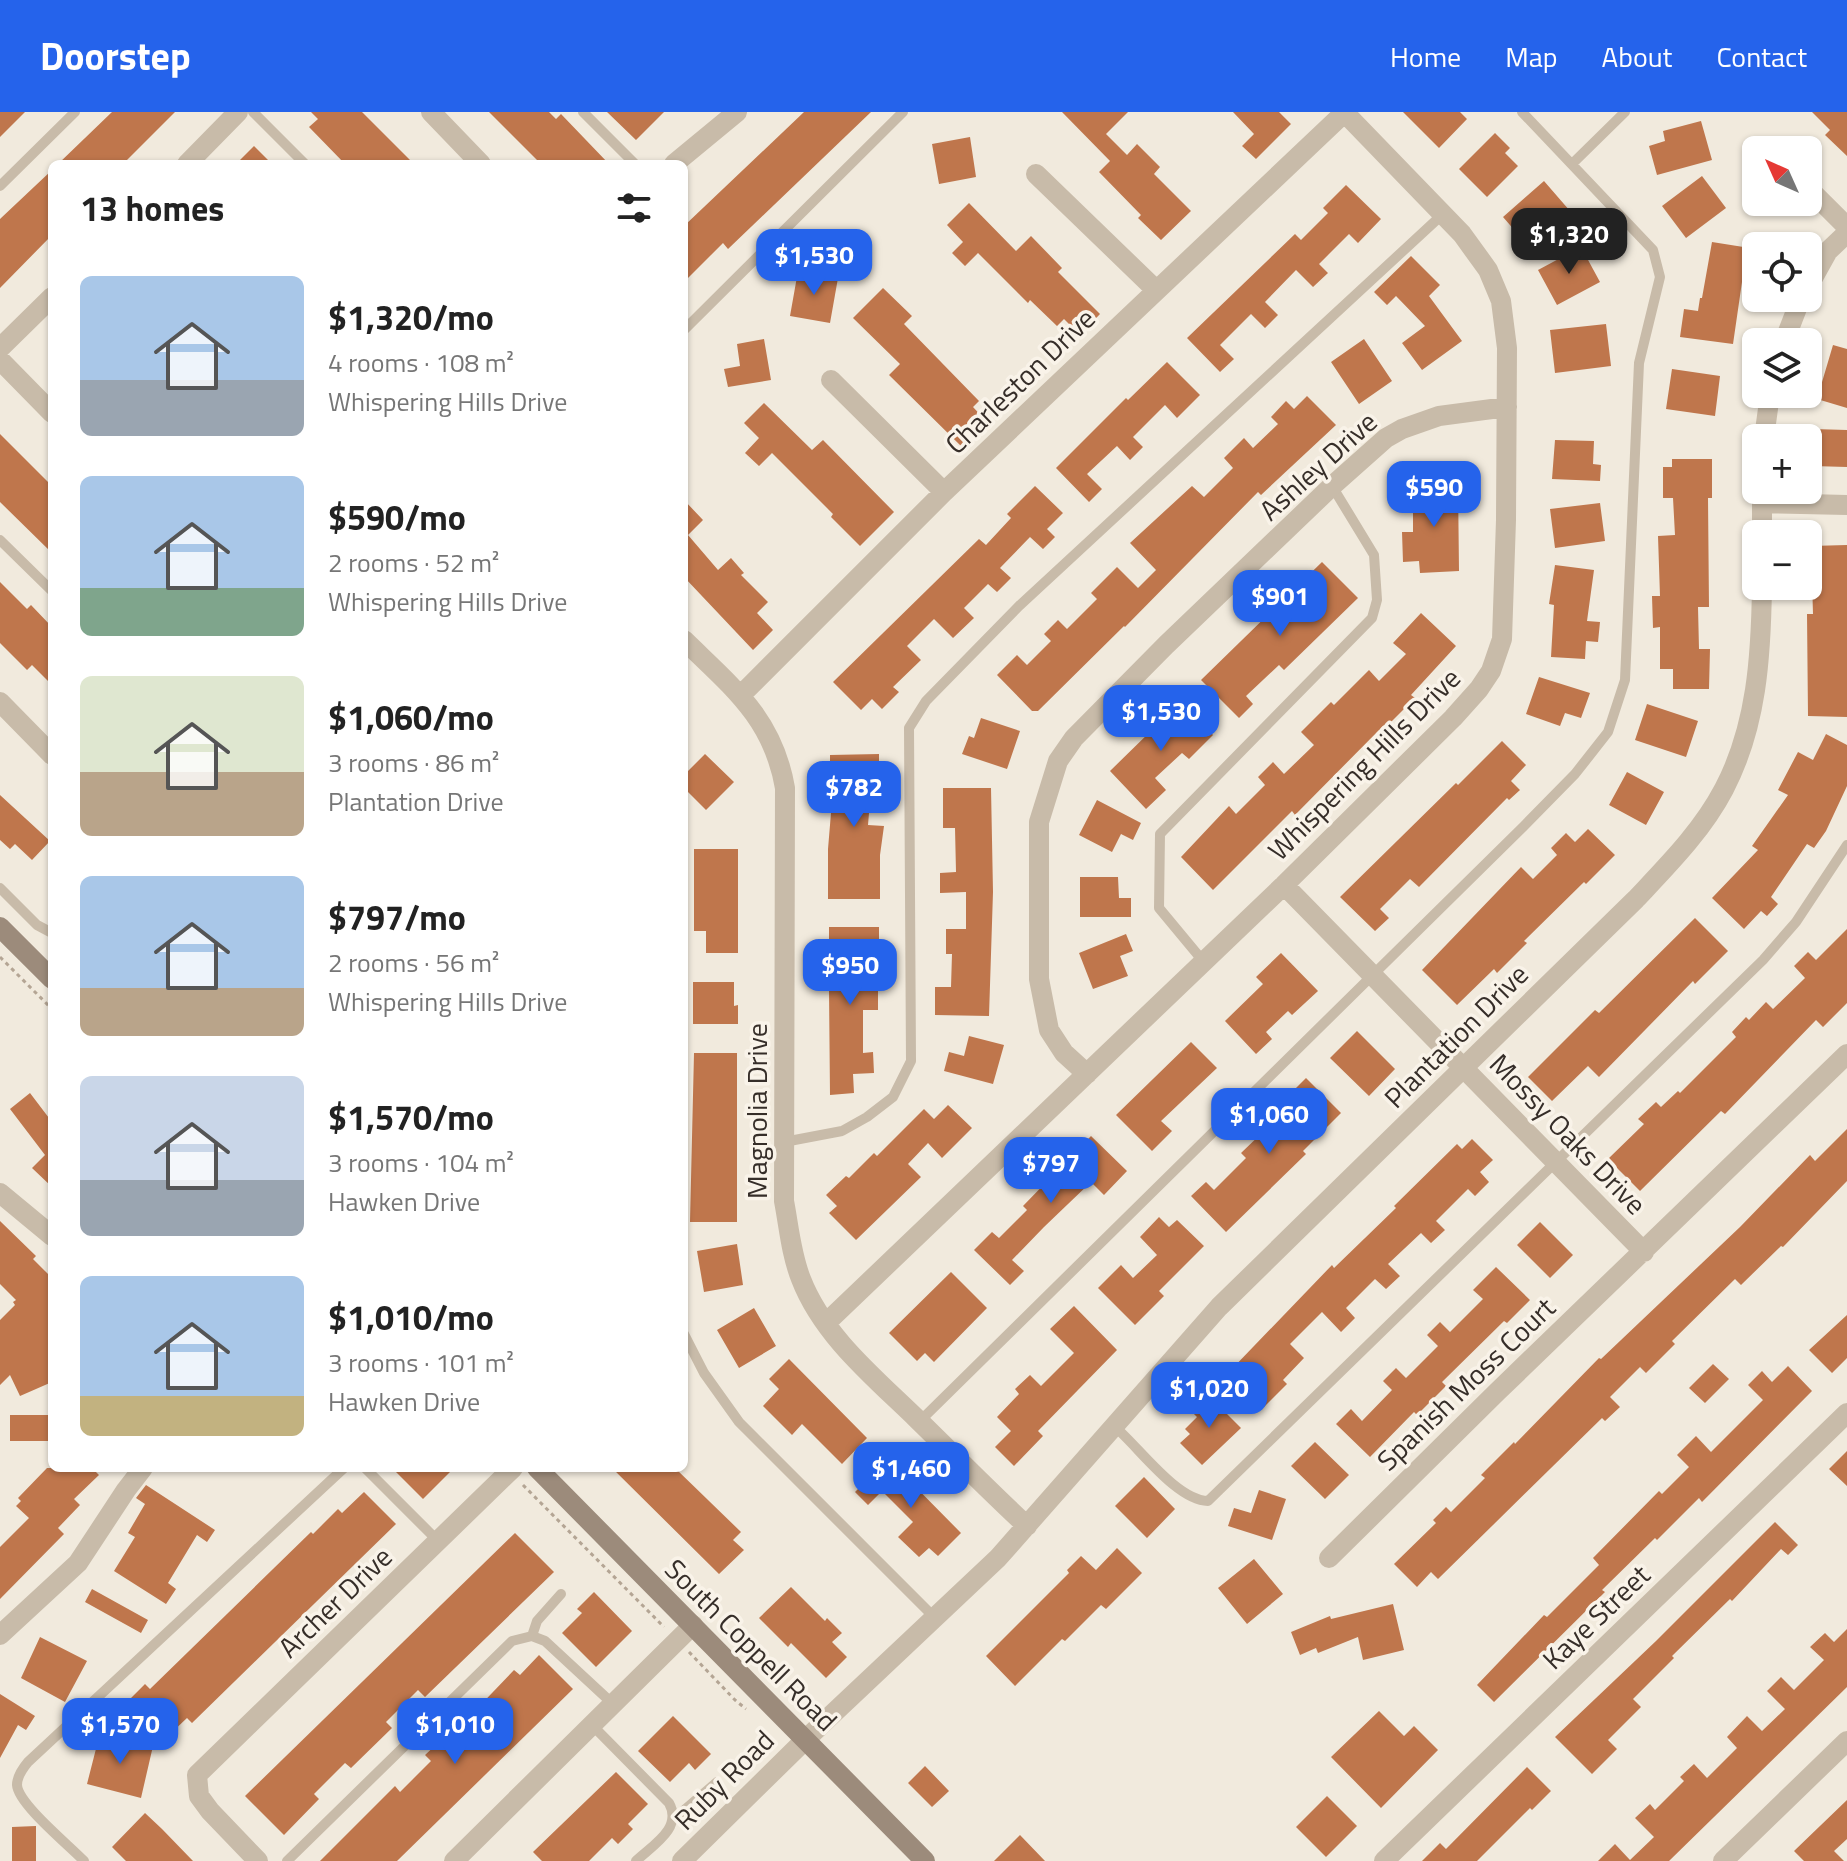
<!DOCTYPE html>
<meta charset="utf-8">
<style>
body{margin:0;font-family:"Titillium Web",sans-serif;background:#f2f2f2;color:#222;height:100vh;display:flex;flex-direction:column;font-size:30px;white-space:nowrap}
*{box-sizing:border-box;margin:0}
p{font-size:26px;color:#767676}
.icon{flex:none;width:44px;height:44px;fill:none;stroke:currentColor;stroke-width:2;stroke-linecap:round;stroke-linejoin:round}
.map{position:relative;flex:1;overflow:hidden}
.side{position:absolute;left:48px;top:48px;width:640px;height:1312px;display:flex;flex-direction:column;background:#fff;border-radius:12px;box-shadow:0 2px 6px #0004}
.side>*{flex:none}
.needle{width:52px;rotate:315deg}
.controls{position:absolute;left:1742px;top:24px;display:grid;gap:16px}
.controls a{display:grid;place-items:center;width:80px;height:80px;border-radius:12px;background:#fff;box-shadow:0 2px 6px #0004;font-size:40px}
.price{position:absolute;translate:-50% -68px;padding:0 18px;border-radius:16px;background:#2563eb;color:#fff;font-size:26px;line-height:52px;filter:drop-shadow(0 2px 4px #0008)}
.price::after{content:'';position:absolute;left:50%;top:48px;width:24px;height:18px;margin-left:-12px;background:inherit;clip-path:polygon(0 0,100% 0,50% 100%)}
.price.on{background:#222;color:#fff}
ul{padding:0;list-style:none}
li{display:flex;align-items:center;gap:24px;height:200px;padding:0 32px}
li span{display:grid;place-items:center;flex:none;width:224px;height:160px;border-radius:12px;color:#555}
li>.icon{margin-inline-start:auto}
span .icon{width:96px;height:96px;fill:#fffc;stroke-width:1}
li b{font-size:34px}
h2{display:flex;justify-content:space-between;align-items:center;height:96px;padding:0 32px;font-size:34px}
header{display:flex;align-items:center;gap:48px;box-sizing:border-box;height:112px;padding:0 40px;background:#2563eb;color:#fff}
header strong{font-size:38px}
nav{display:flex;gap:44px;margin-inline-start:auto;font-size:28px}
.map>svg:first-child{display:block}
.building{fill:#bf764c}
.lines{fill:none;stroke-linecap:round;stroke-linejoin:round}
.path{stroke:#b4a594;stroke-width:3;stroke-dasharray:4 4;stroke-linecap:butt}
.lane{stroke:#c8bba9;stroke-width:10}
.street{stroke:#c8bba9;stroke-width:20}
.secondary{stroke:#9c8b7b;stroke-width:20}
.labels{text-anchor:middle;stroke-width:7;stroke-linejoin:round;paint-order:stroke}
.street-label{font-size:28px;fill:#362e29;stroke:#f9f3e9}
</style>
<header>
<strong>Doorstep</strong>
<nav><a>Home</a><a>Map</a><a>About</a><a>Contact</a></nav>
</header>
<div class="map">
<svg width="1847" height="1749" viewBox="0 0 1847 1749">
<rect width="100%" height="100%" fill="#f1eadd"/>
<!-- building -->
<path class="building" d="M0,0H25L0,25Z
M112,0H175L123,52H58Z
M311,0H362L414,52H345L309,15L318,7Z
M489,0H549L556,7L561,2L609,52H541Z
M607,0H664L636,28Z
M804,0H871L728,137L723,131L684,170V114Z
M1062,0H1128L1106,22L1127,43L1137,32L1160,55L1154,62L1191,99L1161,128L1138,106L1141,103L1099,60L1110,49Z
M1233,0H1279L1291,12L1256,47L1242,34L1254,22Z
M1403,0H1460L1467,7L1439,36Z
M1812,0H1847V44L1825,23L1830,18Z
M1701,9L1712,48L1657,63L1649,34L1665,29L1663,19Z
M1495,21L1510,36L1505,41L1518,54L1487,85L1459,57Z
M970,25L976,65L939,72L932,32Z
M254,34L272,52H236Z
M52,58V123L0,176V107Z
M1702,64L1726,96L1686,126L1662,94Z
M1544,69L1570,99L1529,135L1503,105Z
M1346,73L1381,107L1358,131L1349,122L1319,152L1328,161L1313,175L1296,158L1265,190L1278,203L1265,216L1251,202L1220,233L1234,247L1220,260L1187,226L1295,122L1301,128L1328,101L1323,96Z
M969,91L1016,139L1031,124L1062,156L1058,160L1100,202L1080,223L1064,207L1057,214L1030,188L1028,191L978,141L965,154L952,141L963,130L947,113Z
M1712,130L1756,137L1751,171L1742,170L1733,232L1680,225L1684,197L1698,199L1700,186H1702Z
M1581,135L1600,170L1557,193L1538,158Z
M1411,144L1440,173L1429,184L1462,229L1422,258L1402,231L1425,214L1396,184L1387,193L1374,180Z
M798,159L838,166L830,211L790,204Z
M883,176L912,204L904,212L979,289L973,295L987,310L962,335L889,263L900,252L853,206Z
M1606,212L1611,254L1555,261L1550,218Z
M764,227L771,268L728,275L724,257L740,254L737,232Z
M1364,227L1392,269L1359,292L1331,250Z
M1833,233L1847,237V296L1817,287Z
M1167,250L1200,283L1177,306L1165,293L1133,325L1143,335L1130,348L1117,334L1087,362L1102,377L1089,390L1056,356L1126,286L1128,288Z
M1672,257L1720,264L1715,304L1666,297Z
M1307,284L1336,313L1261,383L1258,380L1125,515L1124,514L1038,599H1032L997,563L1017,543L1027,553L1051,529L1044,522L1058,508L1067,517L1097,487L1091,481L1117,455L1138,476L1156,458L1130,431L1192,374L1204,385L1233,356L1224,346L1244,326L1253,336L1278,312L1271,305L1286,289L1294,297Z
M764,291L812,338L823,328L894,400L860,434L831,405L833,402L772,341L759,354L745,341L759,326L744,311Z
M1813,317L1847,318V355L1812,354Z
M0,322L52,374V441L0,390Z
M1555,328L1594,329L1593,352L1601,353L1600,369L1552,367Z
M1672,347H1712V386H1708L1709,495H1698L1699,537H1710L1709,577H1673V557H1660V515L1653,516L1652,484H1660L1658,424L1675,423L1673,386H1663V355H1672Z
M1458,371L1459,459L1420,461L1419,449L1403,450L1402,420H1413V372Z
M1035,374L1063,401L1047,417L1055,425L1043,437L1030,425L1000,456L1011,466L997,480L988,472L964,496L974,506L953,526L934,507L907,534L921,548L893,575L899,580L882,597L872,587L861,598L833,570L979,427L986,433L1011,406L1007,402Z
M684,388L703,408L688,423L718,458L731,446L744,461L741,463L768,490L757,501L773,518L753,538L684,465Z
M1600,391L1605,429L1555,436L1550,397Z
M1847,433V605L1808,604L1807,502H1813L1811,434Z
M1322,450L1358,486L1284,558L1279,553L1246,584L1253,592L1239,606L1201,568Z
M1555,453L1594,458L1587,509L1600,510L1598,530L1586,529L1585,547L1551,545L1554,493L1549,492Z
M0,470L27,497L31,493L52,515V573L32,553L27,558L0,531Z
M1421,501L1456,534L1411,583L1415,586L1385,616L1383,614L1295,703L1292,699L1213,778L1181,745L1229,694L1236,702L1265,673L1258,665L1273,650L1284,662L1314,633L1301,620L1331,590L1334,593L1369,558L1379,569L1406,542L1393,531Z
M1539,565L1590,581L1581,606L1565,601L1560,614L1526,602Z
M1179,588L1213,623L1189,647L1182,641L1155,666L1166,678L1146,697L1110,659L1156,614L1154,612Z
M1647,592L1698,609L1686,645L1635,628Z
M981,606L1020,619L1007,657L962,642L969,624L974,626Z
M1826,622L1847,633V674L1826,719L1814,736L1807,732L1771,785L1778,792L1767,804L1761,799L1744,817L1712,786L1758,738L1752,734L1788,683L1778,678L1798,640L1813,648Z
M1502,629L1526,653L1511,669L1520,678L1509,688L1507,686L1419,775L1410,767L1380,797L1389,806L1375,819L1340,785L1456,671L1458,673Z
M705,642L734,670L706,698L684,676V663Z
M879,642V677H871L868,713L884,714L880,743V787H828V737L833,677H830V643Z
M1627,660L1664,680L1646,713L1609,693Z
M943,676H991L993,780L989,904L935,903V875H951L952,842H946V817H966V780L940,781V761L956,760L955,716H943Z
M0,683L50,729L32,748L15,732L10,737L0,728Z
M1097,688L1141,711L1133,728L1121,722L1112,740L1079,723Z
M1588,717L1615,743L1586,772L1584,770L1524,829L1527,831L1497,861L1494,857L1457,893L1422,858L1521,755L1533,767L1557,743L1551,736L1566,721L1575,730Z
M694,737H738V841H706V819H694Z
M1080,765H1118L1119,786H1131V805H1080Z
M1695,806L1728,839L1695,872L1693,869L1599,965L1588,954L1552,989L1528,965L1595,898L1599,901Z
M829,815H879V836H863L862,878H878V898H863V941L873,940L874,961L853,962L854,981L830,983L829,878H836V840H829Z
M1847,817V891L1823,915L1816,908L1725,1002L1721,999L1640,1079L1608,1047L1644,1012L1638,1007L1656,990L1661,995L1678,979L1680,981L1736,925L1732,920L1746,905L1749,908L1766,890L1773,897L1805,866L1794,854L1808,840L1816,848Z
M1126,822L1133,839L1120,844L1128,864L1093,877L1079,841Z
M1281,841L1318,879L1292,903L1288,899L1266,920L1272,927L1256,942L1225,909L1263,872L1256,865Z
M693,870H734V894L738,893V912H693Z
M1357,919L1395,957L1369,984L1330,946Z
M969,924L1004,933L993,972L944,959L949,940L964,944Z
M1191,930L1217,956L1161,1009L1172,1019L1152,1039L1116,1003Z
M694,941H737V1110H690Z
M1306,966L1341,1001L1303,1039L1306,1042L1226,1120L1191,1084L1206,1070L1214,1078L1246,1046L1241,1041L1289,995L1283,989Z
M30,981L52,1010V1075L32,1056L45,1043L10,997Z
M948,993L972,1016L942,1046L928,1031L908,1052L921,1065L856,1128L829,1101L837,1094L826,1083L846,1064L849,1066L874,1041L877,1044L924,997L934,1007Z
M1847,1017V1069L1783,1135L1781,1134L1741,1173L1735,1167L1672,1229L1675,1232L1646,1261L1640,1255L1610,1285L1620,1295L1605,1309L1602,1306L1438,1467L1431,1460L1417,1475L1394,1452L1436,1411L1433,1408L1446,1395L1451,1400L1485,1366L1481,1363L1514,1330L1515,1332L1599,1246L1601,1247L1740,1115L1810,1043L1815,1049Z
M1091,1024L1127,1059L1104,1083L1091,1070L1044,1115L1012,1148L1024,1159L1010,1173L974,1138L992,1120L999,1126L1027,1098L1023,1094Z
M1472,1027L1493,1048L1480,1060L1489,1070L1475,1084L1468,1077L1436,1109L1445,1118L1431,1131L1421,1121L1388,1152L1400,1164L1386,1177L1375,1167L1346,1196L1355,1206L1341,1220L1322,1200L1290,1232L1304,1246L1283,1268L1287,1272L1264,1295L1229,1260L1332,1153L1334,1156L1396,1096L1394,1094L1457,1032L1462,1037Z
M1159,1105L1169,1115L1177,1108L1204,1134L1159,1179L1164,1184L1135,1213L1098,1176L1121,1153L1133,1166L1157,1143L1140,1125Z
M0,1109L36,1144L33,1147L52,1166V1270L20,1284L10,1263L0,1273V1208L15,1193L13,1190L16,1188L0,1172Z
M1540,1110L1573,1143L1550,1166L1517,1133Z
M737,1132L743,1173L704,1180L697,1139Z
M1496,1155L1530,1188L1507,1211L1504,1209L1442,1270L1446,1274L1417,1303L1414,1300L1370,1345L1336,1312L1351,1297L1362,1309L1392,1278L1383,1269L1396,1256L1406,1266L1438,1234L1427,1223L1440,1210L1450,1220L1483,1187L1473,1178Z
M951,1160L987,1196L934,1250L925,1241L917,1249L889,1221Z
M1074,1194L1117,1238L1038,1319L1043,1324L1014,1354L995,1335L1011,1319L997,1305L1019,1282L1015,1277L1030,1263L1041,1274L1074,1241L1050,1217Z
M754,1196L776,1234L739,1256L717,1218Z
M1847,1203V1246L1832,1261L1809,1238Z
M789,1247L867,1326L842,1352L802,1312L792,1323L763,1294L779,1277L769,1267Z
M1713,1252L1729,1267L1705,1291L1689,1276Z
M1788,1254L1812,1279L1702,1390L1699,1386L1657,1428L1655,1426L1602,1478L1605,1480L1494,1590L1477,1573L1544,1503L1547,1505L1599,1453L1593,1446L1659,1379L1662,1382L1689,1355L1677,1343L1696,1324L1711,1340L1763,1288L1748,1273L1762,1259L1772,1270Z
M1208,1283L1241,1316L1202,1353L1180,1331L1190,1322L1185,1317L1197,1305L1191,1299Z
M10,1303H50V1329H10Z
M1315,1330L1349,1363L1325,1387L1291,1354Z
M1847,1339V1374L1829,1357Z
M888,1347L961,1421L938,1444L929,1436L919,1445L898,1425L913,1410L882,1379L868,1393L855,1380Z
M47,1356H92L99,1363L74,1387L80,1393L58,1416L64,1422L0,1487V1435L29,1406L16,1394L21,1389L18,1386Z
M392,1356H454L423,1387Z
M612,1356H675L741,1420L733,1428L744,1438L719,1462Z
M1144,1365L1175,1397L1147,1426L1115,1394Z
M146,1373L215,1418L207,1430L197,1423L168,1471L176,1477L166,1492L114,1459L135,1425L128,1421L145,1392L136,1386Z
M1259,1378L1286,1387L1272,1428L1228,1414L1234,1396L1251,1401Z
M364,1380L396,1412L192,1611L187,1606L168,1624L131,1586L145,1572L150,1577L311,1420L313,1422L338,1397L342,1401Z
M1775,1410L1798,1433L1788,1443L1781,1437L1732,1489L1730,1487L1672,1544L1674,1546L1633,1587L1641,1595L1608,1628L1617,1637L1592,1662L1555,1625L1656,1529Z
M515,1421L554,1460L425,1585L418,1578L386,1610L392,1616L351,1656L345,1651L314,1682L319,1687L284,1723L245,1684Z
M1117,1436L1142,1461L1106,1497L1101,1493L1065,1529L1062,1527L1015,1574L986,1544L1069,1461L1067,1458L1081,1444L1096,1458Z
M1254,1447L1283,1482L1247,1512L1218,1476Z
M791,1475L825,1509L827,1506L842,1521L832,1530L847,1545L826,1566L791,1531L788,1535L759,1506Z
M92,1477L148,1508L141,1521L85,1490Z
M594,1480L632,1519L596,1555L562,1521L582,1501L577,1497Z
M1393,1492L1404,1538L1363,1548L1358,1525L1318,1541L1316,1536L1300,1543L1291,1520L1330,1504L1331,1507Z
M1847,1517V1575L1669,1749H1598L1615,1732L1630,1748L1654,1725L1635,1706L1650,1692L1655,1698L1684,1669L1680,1665L1694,1652L1707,1666L1737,1636L1727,1625L1747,1604L1762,1619L1785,1597L1767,1579L1781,1565L1794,1578L1824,1548L1810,1535L1825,1521L1834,1530Z
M40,1525L87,1549L65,1590L21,1566Z
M539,1543L573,1577L397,1749H320L395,1674L400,1680L431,1649L425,1643L467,1604L469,1605L514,1558L520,1563Z
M0,1582L35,1604L26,1618L18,1613L0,1646Z
M1379,1599L1404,1624L1414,1614L1438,1638L1381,1696L1331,1645Z
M673,1604L711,1642L695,1658L689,1651L670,1670L638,1639Z
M99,1625L153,1634L141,1686L87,1672Z
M925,1654L949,1679L932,1695L908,1671Z
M1527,1655L1551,1679L1532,1698L1530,1696L1477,1749H1422L1440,1731L1446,1737Z
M616,1660L648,1692L628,1712L633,1717L618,1732L612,1726L589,1749H542L533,1740Z
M1327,1684L1357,1714L1326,1745L1296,1715Z
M1847,1688V1727L1834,1739L1844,1749H1804L1794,1739Z
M145,1701L162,1717L193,1749H126L112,1735Z
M36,1714V1749H12V1715Z
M1020,1723L1045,1749H994Z"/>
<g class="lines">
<!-- path -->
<path class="path" d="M0,845L52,897
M523,1373L664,1515
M689,1540L735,1588L746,1597"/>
<!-- lane -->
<path class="lane" d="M253,0L305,52
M583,0L635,52
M1573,51L1625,0
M0,74L75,0
M684,218L903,0
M0,428L52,479
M0,776L37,813L52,821
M1203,849L1159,796L1160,722L1372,506L1377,488L1374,443L1332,374
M784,1030L842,1019L867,1005L893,985L911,949L909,616L926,589L1019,494L1444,101
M684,1222L704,1261L739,1310L936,1507
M920,1309L1524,714L1575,662L1608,620L1625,568L1639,251L1660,165L1653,138L1522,0
M1114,1314C1139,1335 1176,1388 1208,1389L1763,848L1796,810L1847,733
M365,1356L438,1429
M532,1524L537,1509L561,1482
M592,1613L669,1691C683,1716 653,1733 636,1749
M675,1706L717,1670
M84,1749C70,1734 18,1692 17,1673C17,1664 23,1656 28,1650L344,1356
M287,1749L512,1529L532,1524L545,1529L613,1592"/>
<!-- street -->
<path class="street" d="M431,0L481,52
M187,52L238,0
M674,52L737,0
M1036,62L1156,178
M1808,76L1847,115
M1808,175L1828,139L1847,121
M1784,230L1801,186
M0,236L52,185
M0,248L52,301
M831,268L944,380
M1764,326L1770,282
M1762,391L1847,393
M1762,422V378
M684,528C732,575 773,606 785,676L784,1089C789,1115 791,1142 801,1167C823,1224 875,1266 917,1307C954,1343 989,1379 1027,1414
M740,584L944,380L1344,1
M0,590L52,643
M1284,773L1644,1140
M1087,962L1064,941L1049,918L1039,867V710L1058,649L1074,626L1166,533L1332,374L1386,326L1402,317L1439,304L1507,295
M0,1081L52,1124
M826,1211L1284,773L1453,606L1479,577L1491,559L1502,527L1506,408L1507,236L1501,189L1488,158L1462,122L1344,0
M1329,1446L1497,1280L1847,942
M0,1523L78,1451L126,1378L143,1356
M258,1749L210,1699L199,1684L197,1663L513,1356
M454,1749L693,1513
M682,1749L806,1627L998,1446L1219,1195L1636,787C1668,753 1702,719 1724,677C1757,614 1761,544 1762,474
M1384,1749L1847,1301
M1723,1749L1847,1629"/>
<!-- secondary -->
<path class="secondary" d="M0,815L52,867
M537,1356L925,1749"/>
</g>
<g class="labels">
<!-- street labels -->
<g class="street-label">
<text transform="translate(1020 269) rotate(-44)" y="10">Charleston Drive</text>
<text transform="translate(1318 354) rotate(-42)" y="10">Ashley Drive</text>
<text transform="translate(1364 652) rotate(-45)" y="10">Whispering Hills Drive</text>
<text transform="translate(1456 924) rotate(-45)" y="10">Plantation Drive</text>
<text transform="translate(757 999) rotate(-90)" y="10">Magnolia Drive</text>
<text transform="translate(1568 1022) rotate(46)" y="10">Mossy Oaks Drive</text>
<text transform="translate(1466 1272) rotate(-44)" y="10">Spanish Moss Court</text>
<text transform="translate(335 1490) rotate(-44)" y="10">Archer Drive</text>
<text transform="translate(1596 1505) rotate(-44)" y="10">Kaye Street</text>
<text transform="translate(751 1533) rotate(45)" y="10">South Coppell Road</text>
<text transform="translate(724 1668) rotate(-45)" y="10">Ruby Road</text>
</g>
</g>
</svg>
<div class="controls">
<a><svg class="needle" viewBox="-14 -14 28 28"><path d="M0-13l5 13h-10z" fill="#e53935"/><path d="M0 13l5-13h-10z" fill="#767676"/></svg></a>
<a><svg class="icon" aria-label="locate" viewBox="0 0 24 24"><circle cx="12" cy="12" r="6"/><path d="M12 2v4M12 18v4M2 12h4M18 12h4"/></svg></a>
<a><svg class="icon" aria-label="layers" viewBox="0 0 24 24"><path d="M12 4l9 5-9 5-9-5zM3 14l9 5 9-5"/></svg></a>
<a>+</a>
<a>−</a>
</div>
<b class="price on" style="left:1569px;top:164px">$1,320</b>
<b class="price" style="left:814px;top:185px">$1,530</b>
<b class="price" style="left:1434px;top:417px">$590</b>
<b class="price" style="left:1280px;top:526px">$901</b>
<b class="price" style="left:1161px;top:641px">$1,530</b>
<b class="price" style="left:854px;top:717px">$782</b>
<b class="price" style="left:850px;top:895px">$950</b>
<b class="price" style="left:1269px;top:1044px">$1,060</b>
<b class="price" style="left:1051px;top:1093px">$797</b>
<b class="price" style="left:1209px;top:1318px">$1,020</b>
<b class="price" style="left:911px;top:1398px">$1,460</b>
<b class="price" style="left:120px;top:1654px">$1,570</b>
<b class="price" style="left:455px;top:1654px">$1,010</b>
<section class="side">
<h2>13 homes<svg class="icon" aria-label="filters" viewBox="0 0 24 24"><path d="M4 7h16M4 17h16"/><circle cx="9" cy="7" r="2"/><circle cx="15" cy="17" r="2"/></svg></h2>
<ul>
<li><span style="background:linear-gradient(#a9c7e8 65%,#9aa5b1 0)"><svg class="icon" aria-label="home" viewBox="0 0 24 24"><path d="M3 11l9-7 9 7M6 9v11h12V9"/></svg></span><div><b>$1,320/mo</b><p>4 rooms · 108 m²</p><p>Whispering Hills Drive</p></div></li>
<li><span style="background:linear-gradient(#a9c7e8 70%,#7fa58c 0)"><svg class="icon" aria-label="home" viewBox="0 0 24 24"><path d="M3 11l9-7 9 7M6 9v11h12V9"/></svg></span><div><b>$590/mo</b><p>2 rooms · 52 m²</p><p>Whispering Hills Drive</p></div></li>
<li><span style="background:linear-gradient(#dfe7d0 60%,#b9a48a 0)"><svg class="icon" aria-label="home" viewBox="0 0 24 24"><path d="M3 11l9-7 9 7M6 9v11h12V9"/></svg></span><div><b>$1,060/mo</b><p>3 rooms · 86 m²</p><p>Plantation Drive</p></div></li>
<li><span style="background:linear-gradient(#a9c7e8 70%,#b9a48a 0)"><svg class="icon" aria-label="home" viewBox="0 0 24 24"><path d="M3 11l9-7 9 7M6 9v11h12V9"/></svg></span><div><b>$797/mo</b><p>2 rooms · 56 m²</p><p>Whispering Hills Drive</p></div></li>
<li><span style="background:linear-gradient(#c9d6e8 65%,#9aa5b1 0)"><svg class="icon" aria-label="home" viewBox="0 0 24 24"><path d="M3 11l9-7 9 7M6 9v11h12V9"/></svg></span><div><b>$1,570/mo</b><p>3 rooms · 104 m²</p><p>Hawken Drive</p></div></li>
<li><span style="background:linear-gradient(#a9c7e8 75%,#c2b280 0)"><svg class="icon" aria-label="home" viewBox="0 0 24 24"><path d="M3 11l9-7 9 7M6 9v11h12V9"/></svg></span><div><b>$1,010/mo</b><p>3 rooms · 101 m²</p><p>Hawken Drive</p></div></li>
</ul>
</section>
</div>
